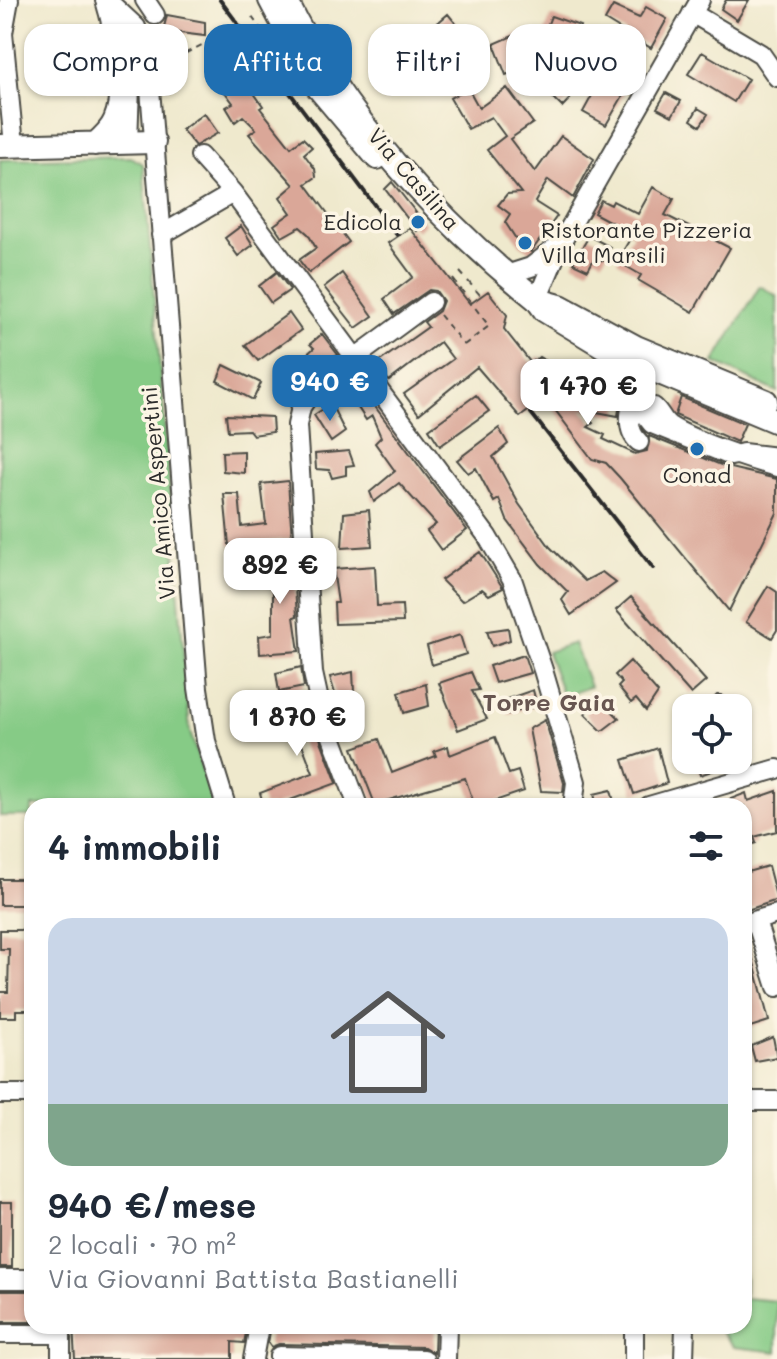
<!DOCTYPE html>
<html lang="it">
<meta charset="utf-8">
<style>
body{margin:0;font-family:Mali,sans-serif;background:#f6f6f7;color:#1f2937;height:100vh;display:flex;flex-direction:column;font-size:30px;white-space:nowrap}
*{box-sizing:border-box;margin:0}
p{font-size:26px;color:#747a83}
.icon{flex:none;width:44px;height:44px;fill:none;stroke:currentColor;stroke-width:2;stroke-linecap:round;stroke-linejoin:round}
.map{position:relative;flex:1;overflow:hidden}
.drawer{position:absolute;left:24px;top:798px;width:728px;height:536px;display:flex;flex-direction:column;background:#fff;border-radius:24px;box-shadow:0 2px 6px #0004}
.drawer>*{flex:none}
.top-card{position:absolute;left:24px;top:24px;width:730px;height:72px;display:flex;gap:16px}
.fabs{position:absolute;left:672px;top:694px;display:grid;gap:16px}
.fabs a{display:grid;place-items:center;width:80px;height:80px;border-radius:16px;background:#fff;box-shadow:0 2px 6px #0004;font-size:40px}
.price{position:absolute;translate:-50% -68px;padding:0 18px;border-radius:16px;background:#fff;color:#222;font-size:26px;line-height:52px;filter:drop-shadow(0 2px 4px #0008)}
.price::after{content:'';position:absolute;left:50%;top:48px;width:24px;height:18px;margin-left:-12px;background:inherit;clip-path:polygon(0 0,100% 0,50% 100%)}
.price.selected{background:#1f6fb2;color:#fff}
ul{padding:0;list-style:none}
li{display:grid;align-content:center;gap:16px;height:424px;padding:0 24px}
li span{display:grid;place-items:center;height:248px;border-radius:24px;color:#555}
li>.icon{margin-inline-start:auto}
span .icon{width:144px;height:144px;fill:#fffc;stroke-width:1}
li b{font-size:34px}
h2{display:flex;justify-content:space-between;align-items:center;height:96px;padding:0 24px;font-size:34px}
.chip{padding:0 28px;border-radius:24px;background:#fff;box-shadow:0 2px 6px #0004;font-size:28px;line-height:72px}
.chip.selected{background:#1f6fb2;color:#fff}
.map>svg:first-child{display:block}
.green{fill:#86cb86;stroke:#587b58;stroke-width:2}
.building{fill:#daa798}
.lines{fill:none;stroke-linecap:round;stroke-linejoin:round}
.minor-casing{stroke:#484843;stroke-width:22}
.major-casing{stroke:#484843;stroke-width:26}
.path{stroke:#484843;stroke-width:2;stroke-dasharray:6 6;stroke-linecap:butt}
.minor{stroke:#fff;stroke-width:18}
.major{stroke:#fff;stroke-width:22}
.rail{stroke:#2b2b2b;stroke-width:4}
.path-bridge{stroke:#484843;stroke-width:2;stroke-dasharray:6 6;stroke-linecap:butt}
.poi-dot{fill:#1f6fb2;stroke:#fcf5e5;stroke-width:3}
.labels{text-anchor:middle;stroke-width:7;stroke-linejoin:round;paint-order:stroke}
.street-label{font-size:22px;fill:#2b2b2b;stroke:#fcf5e5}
.poi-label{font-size:22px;fill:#2b2b2b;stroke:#fcf5e5;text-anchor:end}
.neighbourhood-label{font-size:24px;font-weight:bold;fill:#685651;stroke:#fcf5e5}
</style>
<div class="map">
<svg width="777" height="1359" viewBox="0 0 777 1359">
<rect width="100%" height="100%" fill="#fcf5e5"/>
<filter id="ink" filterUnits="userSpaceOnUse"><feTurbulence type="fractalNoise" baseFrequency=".0125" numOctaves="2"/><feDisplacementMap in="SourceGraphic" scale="16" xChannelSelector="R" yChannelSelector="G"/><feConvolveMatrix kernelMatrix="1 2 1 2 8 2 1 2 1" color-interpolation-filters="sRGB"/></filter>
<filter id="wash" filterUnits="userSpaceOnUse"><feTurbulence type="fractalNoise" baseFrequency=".006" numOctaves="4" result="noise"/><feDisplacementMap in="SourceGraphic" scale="32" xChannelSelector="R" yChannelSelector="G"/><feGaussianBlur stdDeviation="1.8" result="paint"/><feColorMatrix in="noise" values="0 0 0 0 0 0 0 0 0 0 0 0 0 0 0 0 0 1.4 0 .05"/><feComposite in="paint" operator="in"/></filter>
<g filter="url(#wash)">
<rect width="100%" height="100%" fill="#efe9cd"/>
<!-- green -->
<path class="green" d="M131,157L143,164L190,732L214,806H32V816H0V160Z
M760,286L777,296V392L714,362Z
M574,643L590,687L563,696L547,652Z
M745,1273V1298L777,1301V1352L734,1347L720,1330V1326H744Z"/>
<g id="blocks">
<!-- building -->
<path class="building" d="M726,0H749L737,20L721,9Z
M613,6L639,18L646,7L667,19L651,48L605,20Z
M448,14L462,31L460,35L465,42L446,58L426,33Z
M167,15L205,22V36L163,31Z
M551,16L580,26L575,40L584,44L562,53L541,42Z
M522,32L534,64L506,75L494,44Z
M702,52L748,79L734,102L688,74Z
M229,58L263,106L260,108L291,147L303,138L312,147L304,154L315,169L316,177L306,184L349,242L309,273L299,260L316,248L308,234L300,227L282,237L274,225L291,213L280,197L294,185L249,134L256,129L243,116L235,122L226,107L233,103L211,73Z
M560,63L582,86L562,107L539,84Z
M600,81L624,94L606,125L583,112Z
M468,88L479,108L507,88L533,123L510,139L535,172L561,136L594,159L573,198L548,180L535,202L557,216L531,252L520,245L505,222L510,214L498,205L507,194L521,193L487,150L505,136L491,117L468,129L450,98Z
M666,93L681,101L672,116L657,108Z
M698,108L708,114L700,126L691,120Z
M204,113L218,133L195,146L182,130Z
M392,182L425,224L417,231L385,189Z
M653,187L674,199L665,215L730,248L693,312L638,280L641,275L617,261L633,234L594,213L601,200L611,205L613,201L638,214Z
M241,226L253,245L238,256L225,238Z
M410,228L470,304L488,291L507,315L504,329L531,363L539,357L603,394L621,397L618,416L581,409L593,423L588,427L605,435L603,439L635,454L647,451L649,436L726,467L777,479V513L729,611L620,478L606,463L592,459L546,398L520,417L477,367L419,414L404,394L453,359L440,342L389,381L376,364L428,327L424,322L439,311L443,301L436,291L429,290L394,314L384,299L413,277L388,243Z
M589,236L610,247L603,261L595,257L588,270L573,263Z
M277,272L290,290L271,303L259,286Z
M342,273L373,316L356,328L324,287Z
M289,313L301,330L258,361L245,345Z
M322,334L338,355L326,361L302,385L287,372L314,348L310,344Z
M224,365L261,383L253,400L217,381Z
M364,392L467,530L441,550L427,531L436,524L399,483L374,502L370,492L395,471L375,443L381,437L372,416L366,420L353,400Z
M476,395L489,411L440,446L429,429Z
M681,397L745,424L737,442L675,415Z
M331,404L345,432L331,442L314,415Z
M226,415L272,417L273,432L253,435L249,430L228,431Z
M499,428L508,444L493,457L519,504L550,547L585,581L602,572L616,583L571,615L562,600L568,592L540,564L507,520L499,499L494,502L476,468L468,473L457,460Z
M244,451V473L223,471L222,452Z
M349,451L354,465L346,466V475L332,478L329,470L316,469L315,454Z
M288,481L292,539L229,545L224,494H239L242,527L266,524L261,484Z
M369,510L372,546L342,548L344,513Z
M480,552L503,588L489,595L482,589L462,601L441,580Z
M258,559H293L297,616L294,617L299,651L260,654L259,636L273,634V579H258Z
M375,566L377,606L402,605L403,622L335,624L334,603H338L333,569Z
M768,586L777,592V630L772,638L746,622Z
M631,597L706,681L691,694L616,610Z
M508,628L510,640L492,646L487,631Z
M460,635L466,654L432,665L427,646Z
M524,655L530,673L495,683L489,666Z
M630,661L658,693L646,711L636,699L631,703L618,687L622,683L615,675Z
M301,667L304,687L279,692L276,673Z
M353,672L354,692L336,697L330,677Z
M471,672L479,690L472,691L487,719L458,730L439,683Z
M426,684L429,706L404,713L399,692Z
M533,690L537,706L508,714L501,701Z
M717,695H721L734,708H705Z
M597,696L619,718L602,731L585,714Z
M309,709L337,783L274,806H264L260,793L313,773L295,726L242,740L240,729Z
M738,712L748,722L741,748L738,747Z
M545,720L564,783L563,792L541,791L529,729Z
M495,737L509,774L518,771L524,791L480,806H475L465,778L375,804L353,748L379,739L392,773L436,756L434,751L448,746L450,755Z
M658,748L667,783L634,794L623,760Z
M695,760H738V762L700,775Z
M611,790L615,806H597L594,794Z
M777,791V831L754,837L756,843L744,848V806H713L746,793L748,801Z
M768,866L777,900L744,911V873Z
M0,879H32V905H0Z
M0,930H32V1010H16V1017H0V992H8L9,949H0Z
M747,936L769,1021L744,1029V937Z
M773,1037L777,1057L755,1061L751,1046Z
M0,1202H12V1267H0Z
M0,1291H32V1322H0Z
M73,1326H238V1333H246L244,1343L232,1342V1359H75Z
M271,1326H435L434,1353L424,1347L279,1344L271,1347L268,1343Z"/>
</g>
</g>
<g filter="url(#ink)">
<use href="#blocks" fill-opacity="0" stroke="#484843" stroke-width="2"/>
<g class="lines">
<!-- minor casing -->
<g class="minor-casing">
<path id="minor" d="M9,0L3,33L14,145
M107,0L136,27L148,64L198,688L206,741L226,806
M145,0L155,15
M692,13L761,54L777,77
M128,143L130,86
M200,156L233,193
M161,235L233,193L487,536L512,579L543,670L576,782L573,806
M506,275L531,267L557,247
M537,300L560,245L700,0
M639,442C619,425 637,390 643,367
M777,457L743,453C739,454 736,455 731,456L652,424L644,414L654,407C661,413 663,422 670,426C693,441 750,460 777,467
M358,806L320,705L313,673L297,425L301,407L314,388L431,302
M649,806L777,769
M756,921L777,987
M747,923L777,914
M0,1094H32
M744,1101H777
M0,1279H32
M0,1334H61
M61,1359V1326
M253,1359L259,1326
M279,1359V1356L424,1359
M446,1359L447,1326
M634,1359V1326
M684,1359L685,1326"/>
</g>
<!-- major casing -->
<g class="major-casing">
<path id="major" d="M270,0L313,82L377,158
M286,0C341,115 439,221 537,300L545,311L619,356L777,422
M95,144C103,137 111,130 115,120C128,91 116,29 107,0
M0,146L154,142
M542,301L560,306L636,347L766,401"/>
</g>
<!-- path -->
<path class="path" d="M252,17L275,48
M164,64L228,32
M460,272L481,296
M453,279L470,301
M440,315L464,345"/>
<!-- minor -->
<use href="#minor" class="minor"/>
<!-- major -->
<use href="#major" class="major"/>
<!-- rail -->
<path class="rail" d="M220,0L397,235
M531,413L653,568"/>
<!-- path-bridge -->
<path class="path-bridge" d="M464,345L489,326L470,301"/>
</g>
</g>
<!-- markers -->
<g class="poi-dot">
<circle cx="418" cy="222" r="8"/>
<circle cx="525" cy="243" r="8"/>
<circle cx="697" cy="449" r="8"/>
</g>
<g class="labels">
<!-- street labels -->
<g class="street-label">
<text transform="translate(414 179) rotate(49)" y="8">Via Casilina</text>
<text transform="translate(158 493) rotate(-95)" y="8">Via Amico Aspertini</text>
</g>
<!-- poi labels -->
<g class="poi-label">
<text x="402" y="230">Edicola</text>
<text x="541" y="238" text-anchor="start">Ristorante Pizzeria<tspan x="541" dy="25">Villa Marsili</tspan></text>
<text x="697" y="483" text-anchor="middle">Conad</text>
</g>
<!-- neighbourhood labels -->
<g class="neighbourhood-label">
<text x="549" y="711">Torre Gaia</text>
</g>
</g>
</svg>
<div class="fabs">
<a><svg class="icon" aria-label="locate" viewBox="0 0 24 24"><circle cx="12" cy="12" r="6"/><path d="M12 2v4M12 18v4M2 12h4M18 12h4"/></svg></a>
</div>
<b class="price selected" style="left:330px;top:423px">940 €</b>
<b class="price" style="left:588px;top:427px">1 470 €</b>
<b class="price" style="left:280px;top:606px">892 €</b>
<b class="price" style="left:297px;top:758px">1 870 €</b>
<div class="top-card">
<a class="chip">Compra</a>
<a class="chip selected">Affitta</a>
<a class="chip">Filtri</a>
<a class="chip">Nuovo</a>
</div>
<section class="drawer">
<h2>4 immobili<svg class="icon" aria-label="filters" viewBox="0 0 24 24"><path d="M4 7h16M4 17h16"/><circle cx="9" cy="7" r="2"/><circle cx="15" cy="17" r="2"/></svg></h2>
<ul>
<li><span style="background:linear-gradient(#c9d6e8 75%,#7fa58c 0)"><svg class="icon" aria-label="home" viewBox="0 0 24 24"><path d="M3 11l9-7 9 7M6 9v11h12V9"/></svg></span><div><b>940 €/mese</b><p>2 locali · 70 m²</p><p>Via Giovanni Battista Bastianelli</p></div></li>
</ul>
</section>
</div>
